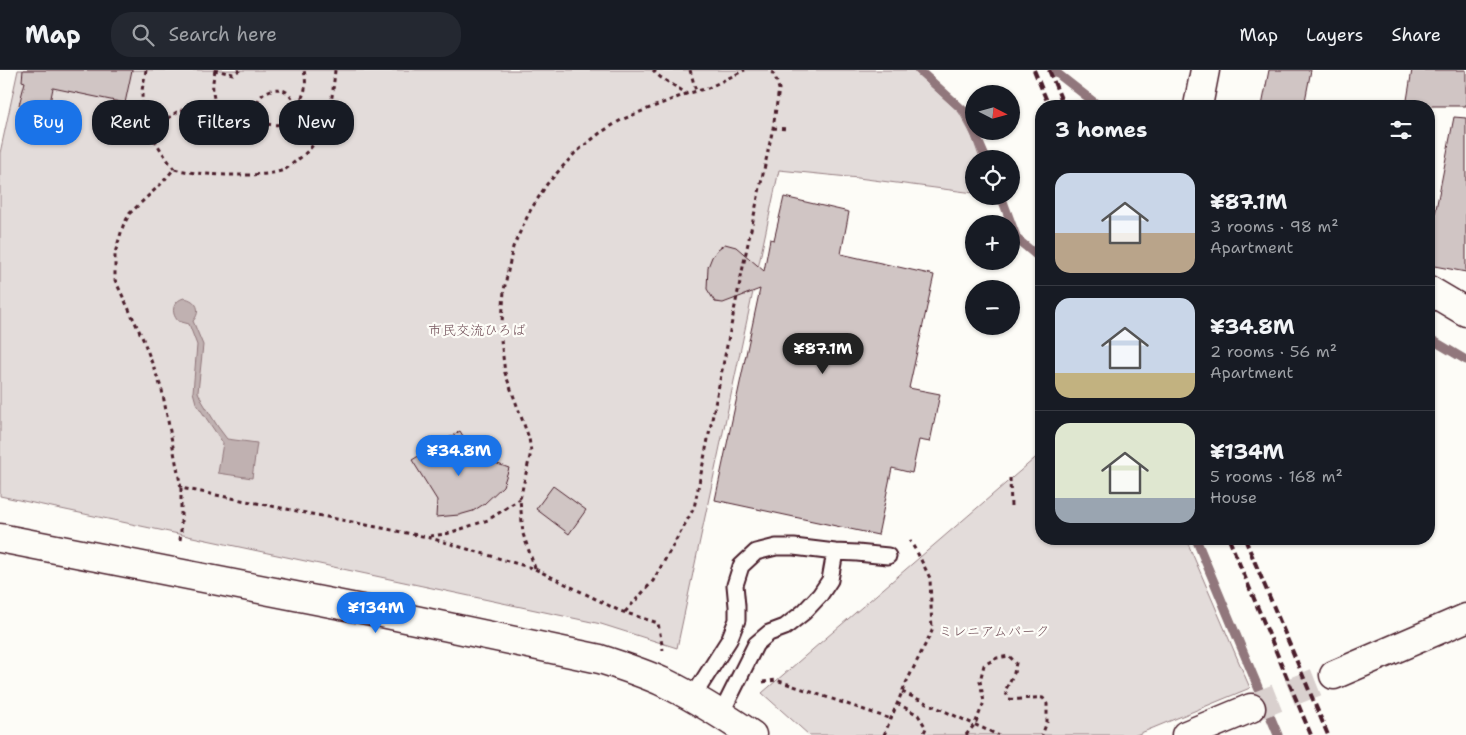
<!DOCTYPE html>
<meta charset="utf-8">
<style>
body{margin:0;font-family:"Shantell Sans","Klee One",sans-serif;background:#242831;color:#f1f3f6;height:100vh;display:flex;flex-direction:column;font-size:19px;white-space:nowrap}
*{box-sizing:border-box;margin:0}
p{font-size:16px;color:#9ea1a6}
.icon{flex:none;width:28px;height:28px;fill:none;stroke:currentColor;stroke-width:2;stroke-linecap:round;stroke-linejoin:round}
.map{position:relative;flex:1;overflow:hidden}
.sheet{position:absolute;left:1035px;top:30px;width:400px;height:445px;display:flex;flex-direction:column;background:#171b24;border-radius:20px;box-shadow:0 1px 4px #0004}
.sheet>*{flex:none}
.banner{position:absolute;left:15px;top:30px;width:475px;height:45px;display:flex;gap:10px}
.needle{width:32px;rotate:96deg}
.tools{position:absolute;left:965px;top:15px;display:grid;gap:10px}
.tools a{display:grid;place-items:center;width:55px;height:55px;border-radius:50%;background:#171b24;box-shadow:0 1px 4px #0004;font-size:25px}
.price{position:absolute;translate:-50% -42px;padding:0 11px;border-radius:18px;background:#1a73e8;color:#fff;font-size:16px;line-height:32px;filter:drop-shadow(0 1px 2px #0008)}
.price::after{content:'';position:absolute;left:50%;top:30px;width:15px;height:11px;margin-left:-8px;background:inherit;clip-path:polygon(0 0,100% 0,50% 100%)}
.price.selected{background:#222;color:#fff}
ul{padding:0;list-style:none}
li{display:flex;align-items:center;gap:15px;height:125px;padding:0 20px}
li+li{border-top:1px solid #363941}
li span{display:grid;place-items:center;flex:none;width:140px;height:100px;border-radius:15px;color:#555}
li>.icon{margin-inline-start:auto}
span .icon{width:60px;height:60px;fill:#fffc;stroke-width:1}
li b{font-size:21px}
h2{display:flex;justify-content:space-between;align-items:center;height:60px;padding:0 20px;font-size:21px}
.chip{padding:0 18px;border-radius:20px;background:#171b24;box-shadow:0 1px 4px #0004;font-size:18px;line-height:45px}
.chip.selected{background:#1a73e8;color:#fff}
header{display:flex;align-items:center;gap:30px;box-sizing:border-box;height:70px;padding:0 25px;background:#171b24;border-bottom:1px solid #363941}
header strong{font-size:24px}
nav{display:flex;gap:28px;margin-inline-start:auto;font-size:18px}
.search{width:350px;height:45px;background:#242831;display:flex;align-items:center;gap:12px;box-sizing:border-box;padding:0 18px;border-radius:20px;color:#9ea1a6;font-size:19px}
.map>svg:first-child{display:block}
.green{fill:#e3dcda;stroke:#967e82}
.water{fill:#c0b1b1;stroke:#91777b}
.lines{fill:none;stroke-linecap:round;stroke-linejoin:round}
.stream{stroke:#91777b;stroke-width:9}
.building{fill:#d0c5c4;stroke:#4a1f2b}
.tertiary-tunnel{stroke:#d9d0ce;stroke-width:28;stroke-dasharray:28 14;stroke-linecap:butt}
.service-casing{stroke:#4a1f2b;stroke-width:19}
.minor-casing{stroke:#4a1f2b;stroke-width:31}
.tertiary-casing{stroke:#4a1f2b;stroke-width:31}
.path{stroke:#4a1f2b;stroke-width:3;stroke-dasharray:4 4;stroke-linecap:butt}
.service{stroke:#fdfcf7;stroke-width:15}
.minor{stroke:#fdfcf7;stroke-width:28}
.tertiary{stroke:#fdfcf7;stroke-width:28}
.rail{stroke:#4a1f2b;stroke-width:4;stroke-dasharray:8 4;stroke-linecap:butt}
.labels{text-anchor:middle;stroke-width:4.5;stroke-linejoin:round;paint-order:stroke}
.park-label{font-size:14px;fill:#704e57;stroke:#fdfcf7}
</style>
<header>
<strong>Map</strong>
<div class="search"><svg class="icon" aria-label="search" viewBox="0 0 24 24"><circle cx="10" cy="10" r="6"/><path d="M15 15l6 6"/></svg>Search here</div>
<nav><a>Map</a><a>Layers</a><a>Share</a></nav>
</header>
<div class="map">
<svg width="1466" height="665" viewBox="0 0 1466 665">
<rect width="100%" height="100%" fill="#fdfcf7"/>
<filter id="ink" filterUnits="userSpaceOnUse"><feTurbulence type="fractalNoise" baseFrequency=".02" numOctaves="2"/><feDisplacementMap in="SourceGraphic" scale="10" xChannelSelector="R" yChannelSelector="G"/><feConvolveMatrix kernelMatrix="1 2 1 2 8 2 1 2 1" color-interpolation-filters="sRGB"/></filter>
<g filter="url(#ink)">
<!-- green -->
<path class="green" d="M18,0H913L959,42L972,66L980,89H974V123L858,108L779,100L677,578L601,554L0,426V83Z
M1041,383V469H1186L1250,618L1136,665H809L762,623Z"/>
<!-- water -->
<path class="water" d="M184,228C197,230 202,241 193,251L203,275L198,322L202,331L218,357L227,369L257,373L252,408L218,403L223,373L202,342L196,333L193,322L197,275L189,254L178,251C170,242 173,231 184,228Z"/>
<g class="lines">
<!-- stream -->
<path class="stream" d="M919,0L964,41L974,60
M1053,0L1099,36
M974,61L986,89
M1001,126L1017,169L1041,189
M1429,268L1466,290
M1196,469L1278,665"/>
</g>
<!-- building -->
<path class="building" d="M23,0H132L125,33L53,18L48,42L19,35L25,12L22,11Z
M1269,0H1311L1304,36H1262Z
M1412,0H1466V36H1406Z
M1454,47L1466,48V202L1429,195V175Z
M784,127L849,142L841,184L934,205L909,318L940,324L930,372L919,370L912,403L892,398L878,465L715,430L760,219L723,233L715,232L707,219L708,197L712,187L718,179L725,174L736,177L764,201L770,169L774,170Z
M460,361L475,386L509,398L503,416L484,434L473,441L459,445L436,447L437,430L412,390Z
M553,416L586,440L569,464L536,439Z"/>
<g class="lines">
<!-- tertiary-tunnel -->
<path class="tertiary-tunnel" d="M1251,638L1334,605"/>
<!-- service casing -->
<g class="service-casing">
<path id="service" d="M692,628L729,570L737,550V536L735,515L741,496L756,482L776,477H794L835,482L857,483L888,486
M721,644L756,574L769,563L785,557L804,542L820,525L830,510L835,482"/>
</g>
<!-- minor casing -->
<g class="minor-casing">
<path id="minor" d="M1198,36L1205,0
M1429,220L1466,242"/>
</g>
<!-- tertiary casing -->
<g class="tertiary-casing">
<path id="tertiary" d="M0,468L382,543L600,589C622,596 644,603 665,613C696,628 724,646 752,665
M1334,605L1466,548
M1186,665L1251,638"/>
</g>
<!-- path -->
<path class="path" d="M146,0C145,8 142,16 142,23C142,55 157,75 174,99
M214,0L233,4L240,0
M215,0C214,7 212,13 213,20C213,40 232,58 252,58C257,58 262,55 267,54C235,28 289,0 295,37C306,24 307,17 304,0
M335,0C332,36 327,69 296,91C292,94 288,98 284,100C270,105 253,105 238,105C216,105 195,104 174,99L161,114L130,143L123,156L115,183V210L143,269L162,320L181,418L427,467L535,499L620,541L658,553L663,580
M653,0L660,7L686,23
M690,0L696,21
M267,54C282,57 291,52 295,37
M773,58L787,59
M153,68C173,38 183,35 218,39
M1010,408L1011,437
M430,466L446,464L488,450L520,429
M180,470L181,463V418
M535,498L523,464L520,429L531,382L529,368L505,303L501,270L504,220L513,177L530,141L547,114L575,83L600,63L621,50L645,40L686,24L708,18L745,0
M625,542L653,511L694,438L745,187L773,58L779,19L775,6L770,0
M763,612L776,610L891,649
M902,622L998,665
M897,633L918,645L926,658L923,665
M884,665L905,615L932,561L930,508L918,484L910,471
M966,665L975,654L984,632L980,611L984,595L997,588L1009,586L1016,593L1014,603L1005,621L1009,629C1021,630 1031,627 1043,628L1047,634V652L1042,665"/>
<!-- service -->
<use href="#service" class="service"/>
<!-- minor -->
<use href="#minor" class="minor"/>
<!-- tertiary -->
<use href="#tertiary" class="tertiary"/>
<!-- rail -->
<path class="rail" d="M1034,0L1049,36
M1049,0L1064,36
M1229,469L1311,665
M1245,469L1328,665"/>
</g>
</g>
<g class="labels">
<!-- park labels -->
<g class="park-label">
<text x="477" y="265">市民交流ひろば</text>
<text x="994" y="566">ミレニアムパーク</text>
</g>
</g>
</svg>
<div class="tools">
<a><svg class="needle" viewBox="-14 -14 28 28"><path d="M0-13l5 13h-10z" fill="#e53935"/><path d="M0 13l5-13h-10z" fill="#9ea1a6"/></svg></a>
<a><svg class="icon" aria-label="locate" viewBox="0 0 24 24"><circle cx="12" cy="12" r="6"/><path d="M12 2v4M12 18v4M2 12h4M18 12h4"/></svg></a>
<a>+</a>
<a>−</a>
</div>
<b class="price selected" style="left:823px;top:305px">¥87.1M</b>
<b class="price" style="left:459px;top:407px">¥34.8M</b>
<b class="price" style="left:376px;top:564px">¥134M</b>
<div class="banner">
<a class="chip selected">Buy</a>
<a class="chip">Rent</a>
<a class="chip">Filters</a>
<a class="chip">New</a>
</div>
<section class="sheet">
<h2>3 homes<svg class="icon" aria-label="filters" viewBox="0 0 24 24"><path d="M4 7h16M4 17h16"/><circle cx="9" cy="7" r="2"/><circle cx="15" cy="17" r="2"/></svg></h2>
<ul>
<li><span style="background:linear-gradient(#c9d6e8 60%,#b9a48a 0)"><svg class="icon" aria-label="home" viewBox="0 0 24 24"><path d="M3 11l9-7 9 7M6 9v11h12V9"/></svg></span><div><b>¥87.1M</b><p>3 rooms · 98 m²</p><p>Apartment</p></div></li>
<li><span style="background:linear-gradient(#c9d6e8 75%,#c2b280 0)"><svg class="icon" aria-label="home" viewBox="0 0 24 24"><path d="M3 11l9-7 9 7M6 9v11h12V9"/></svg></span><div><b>¥34.8M</b><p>2 rooms · 56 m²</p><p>Apartment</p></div></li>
<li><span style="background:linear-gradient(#dfe7d0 75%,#9aa5b1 0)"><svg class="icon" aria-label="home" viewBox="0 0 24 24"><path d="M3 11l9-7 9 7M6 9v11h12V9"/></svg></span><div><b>¥134M</b><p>5 rooms · 168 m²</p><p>House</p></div></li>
</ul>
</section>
</div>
